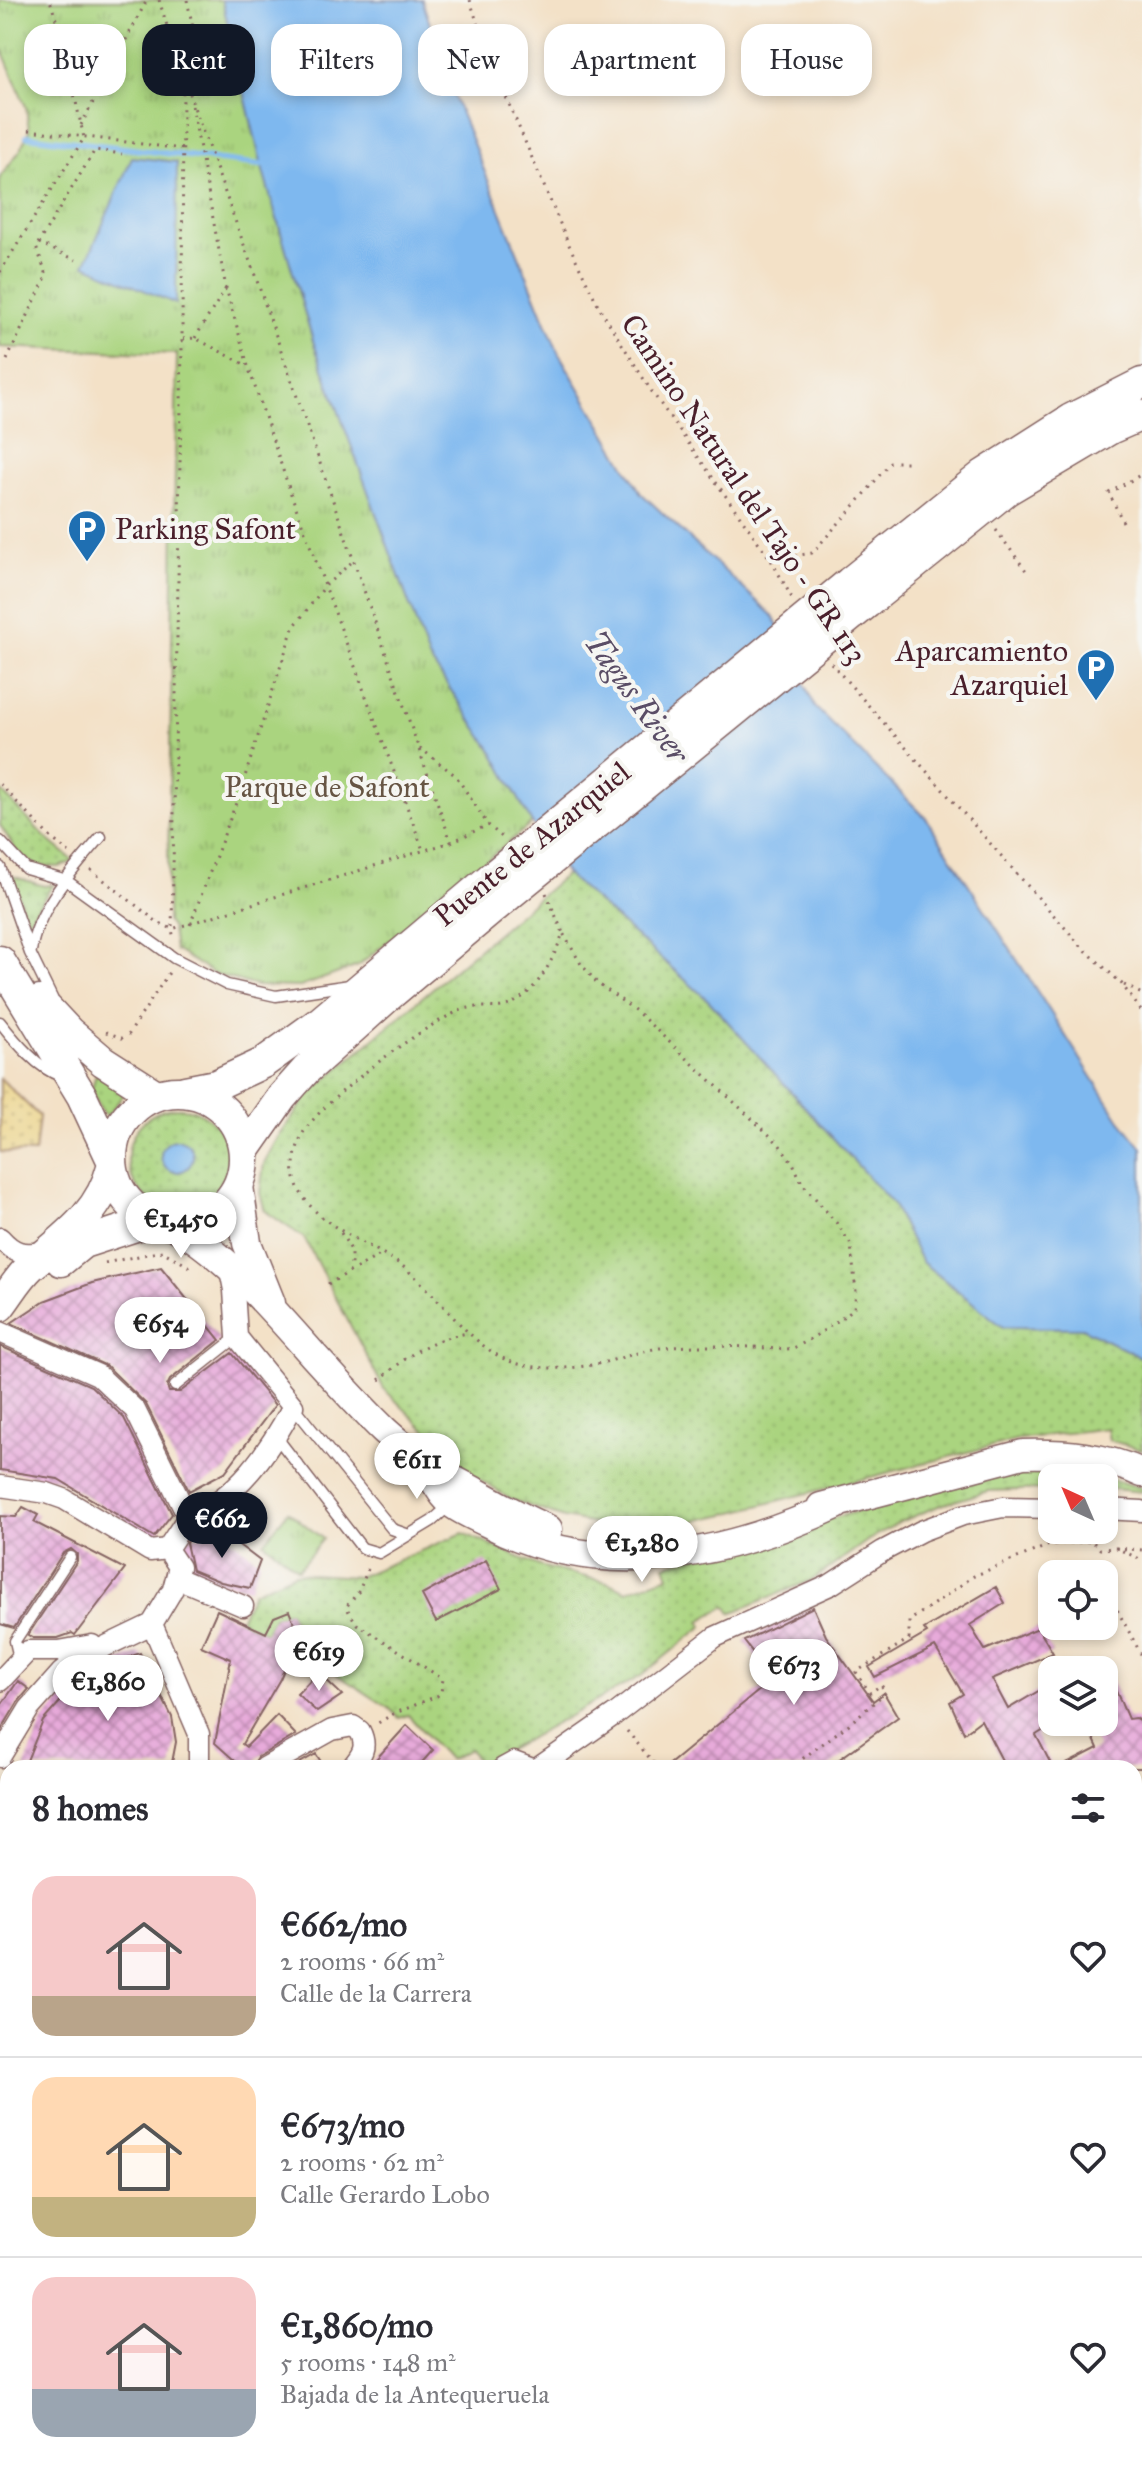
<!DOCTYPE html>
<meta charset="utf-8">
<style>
body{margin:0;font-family:"IM FELL Great Primer",serif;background:#f7f7f7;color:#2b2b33;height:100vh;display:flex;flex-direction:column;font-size:30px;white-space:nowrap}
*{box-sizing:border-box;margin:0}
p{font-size:26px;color:#7c7c81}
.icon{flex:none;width:44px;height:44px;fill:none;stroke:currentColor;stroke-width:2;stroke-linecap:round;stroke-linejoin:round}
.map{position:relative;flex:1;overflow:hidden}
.side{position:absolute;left:0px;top:1760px;width:1142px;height:714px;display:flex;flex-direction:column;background:#fff;border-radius:24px 24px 0 0;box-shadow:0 4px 12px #0003}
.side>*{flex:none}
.banner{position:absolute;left:24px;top:24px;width:1094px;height:72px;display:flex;gap:16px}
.needle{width:52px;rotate:316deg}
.tools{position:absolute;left:1038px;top:1464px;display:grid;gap:16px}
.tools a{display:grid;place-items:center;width:80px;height:80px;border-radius:16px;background:#fff;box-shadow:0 4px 12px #0003;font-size:40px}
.price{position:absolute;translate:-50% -68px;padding:0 18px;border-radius:28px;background:#fff;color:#222;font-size:26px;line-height:52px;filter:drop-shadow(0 2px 4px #0008)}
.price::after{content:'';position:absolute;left:50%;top:48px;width:24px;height:18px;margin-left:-12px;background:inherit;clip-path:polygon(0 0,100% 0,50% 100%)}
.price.current{background:#111827;color:#fff}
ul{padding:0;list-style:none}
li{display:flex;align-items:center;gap:24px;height:200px;padding:0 32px}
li+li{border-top:2px solid #e1e1e2}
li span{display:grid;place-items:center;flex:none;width:224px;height:160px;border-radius:24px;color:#555}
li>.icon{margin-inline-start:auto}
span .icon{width:96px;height:96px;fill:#fffc;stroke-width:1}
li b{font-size:34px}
h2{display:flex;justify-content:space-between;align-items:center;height:96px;padding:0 32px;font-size:34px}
.tag{padding:0 28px;border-radius:24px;background:#fff;box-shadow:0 4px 12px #0003;font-size:28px;line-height:72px}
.tag.current{background:#111827;color:#fff}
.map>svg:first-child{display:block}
.grass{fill:url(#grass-dots);stroke:#7a7a55;stroke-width:2}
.sand{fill:url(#sand-dots);stroke:#9c7c64;stroke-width:2}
.park{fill:url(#park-tufts);stroke:#7a7a55;stroke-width:2}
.water{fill:#7eb8ef;stroke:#646c8d;stroke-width:2}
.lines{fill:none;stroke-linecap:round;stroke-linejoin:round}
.stream{stroke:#7eb8ef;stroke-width:6}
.building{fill:url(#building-cross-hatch)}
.lane-casing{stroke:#856362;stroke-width:13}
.street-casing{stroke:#856362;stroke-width:23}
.secondary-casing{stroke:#856362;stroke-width:31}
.primary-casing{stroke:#856362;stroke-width:33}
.path{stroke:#856362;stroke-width:3;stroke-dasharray:2 6;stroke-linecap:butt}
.lane{stroke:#fff;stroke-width:10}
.street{stroke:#fff;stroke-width:20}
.secondary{stroke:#fff;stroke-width:28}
.primary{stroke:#fff;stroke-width:30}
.primary-bridge-casing{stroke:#856362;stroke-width:33;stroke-linecap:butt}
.primary-bridge{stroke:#fff;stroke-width:30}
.labels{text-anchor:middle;stroke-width:8;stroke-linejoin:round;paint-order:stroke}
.street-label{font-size:30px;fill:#4a1f2b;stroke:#f6f6f2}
.poi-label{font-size:30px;fill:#4a1f2b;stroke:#f6f6f2;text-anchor:start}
.park-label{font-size:30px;fill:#675544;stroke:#f6f6f2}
.water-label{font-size:32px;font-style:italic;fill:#5a4d66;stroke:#f6f6f2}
</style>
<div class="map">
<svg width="1142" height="2473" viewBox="0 0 1142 2473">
<defs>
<pattern id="grass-dots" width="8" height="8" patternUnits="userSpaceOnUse" patternTransform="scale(2)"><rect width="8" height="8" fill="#aad47f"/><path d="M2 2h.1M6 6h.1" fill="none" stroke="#94b66e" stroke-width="1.8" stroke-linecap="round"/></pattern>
<pattern id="sand-dots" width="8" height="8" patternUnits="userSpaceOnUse" patternTransform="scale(2)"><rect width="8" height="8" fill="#eeda9e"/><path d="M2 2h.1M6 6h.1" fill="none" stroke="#cebb88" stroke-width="1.8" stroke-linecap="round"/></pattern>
<pattern id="park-tufts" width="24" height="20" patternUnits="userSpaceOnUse" patternTransform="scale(2)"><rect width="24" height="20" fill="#aad47f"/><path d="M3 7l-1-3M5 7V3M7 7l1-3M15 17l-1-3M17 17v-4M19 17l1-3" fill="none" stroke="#94b66e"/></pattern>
<pattern id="building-cross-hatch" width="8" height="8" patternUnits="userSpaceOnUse" patternTransform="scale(2)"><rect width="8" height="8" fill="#e7aada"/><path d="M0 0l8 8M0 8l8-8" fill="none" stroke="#bd8ab1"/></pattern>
</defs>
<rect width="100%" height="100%" fill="#f6f6f2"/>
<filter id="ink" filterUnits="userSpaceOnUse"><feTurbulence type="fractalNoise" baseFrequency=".0125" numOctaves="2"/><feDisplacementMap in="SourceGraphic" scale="16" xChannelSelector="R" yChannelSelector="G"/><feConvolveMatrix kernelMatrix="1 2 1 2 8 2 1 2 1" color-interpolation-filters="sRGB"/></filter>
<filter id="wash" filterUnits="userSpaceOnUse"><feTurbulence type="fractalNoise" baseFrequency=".006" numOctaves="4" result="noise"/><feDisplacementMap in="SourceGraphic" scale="32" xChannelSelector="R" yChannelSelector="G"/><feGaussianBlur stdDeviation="1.8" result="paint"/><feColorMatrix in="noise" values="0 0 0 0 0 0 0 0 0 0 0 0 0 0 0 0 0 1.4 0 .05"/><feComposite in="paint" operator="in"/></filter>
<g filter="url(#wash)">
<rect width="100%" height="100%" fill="#f3e1c7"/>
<!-- grass -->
<path class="grass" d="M0,790L45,837L74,861L59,867L38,866L19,855L0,825Z
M566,874L709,1001L892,1203L922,1262L1003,1327L1082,1328L1142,1358V1450L1109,1440L1107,1428L1019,1439L730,1513L686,1523L636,1526L595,1524L564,1518L510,1499L468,1472L384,1389L304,1238L265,1211L260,1193L264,1163L276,1141L309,1094Z
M12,876L44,886L53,885L27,922Z
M96,1074L123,1089L124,1094L108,1115L103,1114L91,1091Z
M128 1158a50 50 0 1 1 100 0a50 50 0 1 1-100 0Z
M1071,1468L1142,1488V1492L1104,1488V1478H1052V1489L988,1491L941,1505L900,1522L867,1541L814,1579L731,1613L726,1606L700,1621L703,1626L641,1676L480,1766L470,1749L449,1760L408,1715L399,1718L389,1708L288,1643L295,1625L289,1611L274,1617L266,1633L239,1621L253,1592L295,1573L358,1577L463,1533L539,1566L607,1582L627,1591L669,1576L665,1565L985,1476Z"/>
<!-- sand -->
<path class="sand" d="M0,1078L39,1116L35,1153L0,1152Z"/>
<!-- park -->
<path class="park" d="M0,0H222L264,174L314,344L429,658L493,752L532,823L358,966L300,987L257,986L214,974L175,950L172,929L167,922L177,354L0,347V177L21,149L29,130L26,107L0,45Z
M288,1511L323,1539L298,1569L264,1542Z"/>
<!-- water -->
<path class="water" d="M222,0H422L453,94L558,352L641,493L774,617L815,707L926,818L1119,1119L1142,1148V1358L1082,1328L1003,1327L922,1262L892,1203L709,1001L566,874L532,823L493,752L429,658L314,344L264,175Z
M132,157L177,162L176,304L85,265Z
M161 1156a16 16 0 1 1 32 0a16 16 0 1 1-32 0Z"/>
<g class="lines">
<!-- stream -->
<path class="stream" d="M27,136L269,166"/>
</g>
<g id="blocks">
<!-- building -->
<path class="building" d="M161,1267L220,1340L170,1380L167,1386L169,1392H180L232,1353L275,1405L225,1472L189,1491L146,1404L107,1366L11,1323L44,1301L92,1283Z
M0,1346L91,1386L124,1418L172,1514L154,1537L58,1479L0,1470Z
M23,1507L38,1515L34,1522L125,1569L75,1635L72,1633L58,1638H33L28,1635L77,1561V1554L71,1549L63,1553L14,1628L0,1624V1516L16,1517Z
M223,1533L260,1561L250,1588L221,1582L192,1570L186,1543L190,1537Z
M486,1560L501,1589L436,1622L422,1595Z
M996,1587L1005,1603L970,1625L985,1650L1038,1628L1053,1653L992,1679L1008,1709L1052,1683V1725L1036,1735L1053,1768H1006L981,1720L964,1733L950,1702L963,1694L935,1647L875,1677L869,1667L927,1633L924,1629Z
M813,1607L826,1636L873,1701L884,1693L898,1717L827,1768H665L773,1679L744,1641Z
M217,1610L266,1633L274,1617L289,1611L295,1625L287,1645L293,1648L280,1679L242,1744L246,1747L277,1715L296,1735L258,1757L251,1768H243L215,1743L231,1659L201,1646Z
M140,1653L172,1717L176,1742L171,1768H24L43,1721L89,1669L98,1664L116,1662Z
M1104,1663L1128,1719L1135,1718L1142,1722V1768H1059L1098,1748L1086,1722H1104Z
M318,1672L342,1695L317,1712L297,1694Z
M18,1681L29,1689L18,1702L0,1732V1707Z
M407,1725L433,1750L417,1768H368Z
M316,1754L325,1768H291Z"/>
</g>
</g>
<g filter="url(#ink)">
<use href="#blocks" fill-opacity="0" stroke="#856362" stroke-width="2"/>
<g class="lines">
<!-- lane casing -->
<g class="lane-casing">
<path id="lane" d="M0,841L26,869L67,881L174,958L227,985L276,996L350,985
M0,867L30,953L52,998
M31,951C38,907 73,870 101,837
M0,1022C15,1041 38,1069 61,1076
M175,1386L237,1337
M293,1406L392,1529L409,1535
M279,1433L281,1443L362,1548L379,1553L432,1521L451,1504
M19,1658L15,1641L70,1557
M1134,1844L1142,1840
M0,1851L8,1857
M0,2174L8,2175
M406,2466L413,2473"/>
</g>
<!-- street casing -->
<g class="street-casing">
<path id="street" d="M0,1238C16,1256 24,1254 47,1252
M0,1332L98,1375L135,1410L188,1517
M0,1486L47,1493L64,1499L150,1551L167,1549
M1104,1509L1142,1511
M188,1517C238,1498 269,1451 293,1406L237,1337L234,1290L230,1270
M177,1578L243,1606
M173,1589L179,1567L167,1549L188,1517
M152,1624L199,1734V1768
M0,1681L28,1651H59L92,1645
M0,1757L29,1709L62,1672L77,1660L152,1624L170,1594
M264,1768L332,1730L353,1726L360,1731C368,1747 362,1755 351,1768
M503,1768L514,1762L530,1768
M538,1768L614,1715L715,1637L830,1585L883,1551L921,1531L963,1515L1003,1507L1052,1508
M1134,1863L1142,1859
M0,1974L8,1972
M1134,2017L1142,2028
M1134,2140H1142
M1134,2226L1142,2218
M0,2367L8,2323
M1134,2451L1142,2459
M543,2466L549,2473
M33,2473L42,2470
M489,2473L494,2466
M618,2473L626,2466
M765,2473L766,2466"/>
</g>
<!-- secondary casing -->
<g class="secondary-casing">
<path id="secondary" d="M239,1186L247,1243L271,1303
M171,1224C224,1252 273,1310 313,1355C336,1380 359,1406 384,1430C397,1442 412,1453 424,1467C435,1478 441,1496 454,1505C464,1512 476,1517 486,1522C600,1583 724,1557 836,1505
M425,1467C468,1483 504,1512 548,1529
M821,1507L1023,1454C1064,1453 1105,1456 1142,1473
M0,2415L8,2404"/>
</g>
<!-- primary casing -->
<g class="primary-casing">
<path id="primary" d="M850,582L983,475L1071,419L1142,383
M867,603L1007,490L1110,429L1142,415
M0,961L82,1096L111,1158
M40,1001L69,1032L103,1061L156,1095
M185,1091L216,1085L263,1063L320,1022L493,876
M112 1158a66 66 0 1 1 132 0a66 66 0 1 1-132 0Z
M245,1150L282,1097L306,1070L392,993L509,895
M61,1261L83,1243L154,1220
M0,1306C10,1293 19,1277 31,1266C65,1237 100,1214 112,1167"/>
</g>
<!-- path -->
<path class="path" d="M159,0L183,77L182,346L172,929L174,940
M187,0L195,37L190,91
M470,0L486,50L570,247L599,307L650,389L771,560L792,598
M192,106L226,288L248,366L291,494L423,850
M81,125L147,0
M29,130L183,149
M39,243L76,260
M0,272L84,138L62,39L50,0
M195,338L226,288
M183,339L195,338L248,366
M7,360L47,275L36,247L95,150L122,154
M1123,522L1109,493L1142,474
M996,530L1027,572
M771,560L812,553L864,495L890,462H911
M831,663L1080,945L1121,983L1142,1012
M420,748L456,776L488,825L502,837
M0,784L48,835L69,853
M451,842L488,825
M91,870L156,921L172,929L451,842L256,278L183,77
M546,893L563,933C554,957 542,983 521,998C500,1014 491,1004 469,1008C435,1014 317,1104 302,1135C298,1143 295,1155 294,1164C292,1175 298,1189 304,1198C327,1230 367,1242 398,1263C439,1291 473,1356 523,1365C552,1371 586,1368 613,1360C629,1356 644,1350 660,1348C690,1345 721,1346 751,1347C763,1347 782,1351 793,1348C807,1343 843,1318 854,1308L856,1292L851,1245L839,1226L802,1183L793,1163L779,1144L636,1011L597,983L581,964L563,933
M190,925L239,795L293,628L326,585L353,561
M1124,985L1142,994
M106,1032L122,1038L129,1034L170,971
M341,1233L351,1250V1270
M105,1263L162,1251L192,1268
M328,1284L382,1254
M379,1380C411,1354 426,1340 468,1333
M1116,1548L1142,1550
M368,1569L359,1591L346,1607L357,1624L443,1679L441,1692L437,1696L393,1714L378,1723
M1106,1589L1142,1656
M627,1731L658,1768
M790,1768L849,1724L886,1692L881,1685L870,1693L856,1672L909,1639V1621L974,1576L1049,1545L1092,1541L1100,1549L1116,1548L1142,1560
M68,2466L73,2468L70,2473
M95,2466L110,2473
M942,2466L943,2473
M3,2473L8,2465
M82,2473L84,2470
M119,2473L122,2466
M139,2473L142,2466
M1016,2473L1024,2466"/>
<!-- lane -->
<use href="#lane" class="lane"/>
<!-- street -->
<use href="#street" class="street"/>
<!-- secondary -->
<use href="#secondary" class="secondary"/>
<!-- primary -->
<use href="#primary" class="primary"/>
<!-- primary-bridge casing -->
<g class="primary-bridge-casing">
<path id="primary-bridge" d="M493,876L850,582
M509,895L867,603"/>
</g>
<!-- primary-bridge -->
<use href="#primary-bridge" class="primary-bridge"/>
</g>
</g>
<!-- icons -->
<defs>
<g id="parking-pin" transform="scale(2)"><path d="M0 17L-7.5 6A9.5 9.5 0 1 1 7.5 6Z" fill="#1f6fb2" stroke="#f6f6f2"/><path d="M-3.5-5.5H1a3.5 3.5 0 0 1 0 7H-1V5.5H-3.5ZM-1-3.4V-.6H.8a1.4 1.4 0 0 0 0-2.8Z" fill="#fff"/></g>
</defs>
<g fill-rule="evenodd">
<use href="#parking-pin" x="87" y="529"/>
<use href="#parking-pin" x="1096" y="668"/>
</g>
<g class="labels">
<!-- street labels -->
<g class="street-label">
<text transform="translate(744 489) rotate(56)" y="10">Camino Natural del Tajo - GR 113</text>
<text transform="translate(532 844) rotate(-39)" y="10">Puente de Azarquiel</text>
</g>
<!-- poi labels -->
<g class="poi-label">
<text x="115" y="539">Parking Safont</text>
<text x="1068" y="661" text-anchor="end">Aparcamiento<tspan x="1068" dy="34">Azarquiel</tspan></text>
</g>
<!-- park labels -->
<g class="park-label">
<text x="327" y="797">Parque de Safont</text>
</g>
<!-- water labels -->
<g class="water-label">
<text transform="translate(637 697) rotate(54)" y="11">Tagus River</text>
</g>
</g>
</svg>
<div class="tools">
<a><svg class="needle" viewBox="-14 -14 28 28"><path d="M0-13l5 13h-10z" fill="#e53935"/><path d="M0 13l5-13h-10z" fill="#7c7c81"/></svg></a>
<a><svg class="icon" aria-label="locate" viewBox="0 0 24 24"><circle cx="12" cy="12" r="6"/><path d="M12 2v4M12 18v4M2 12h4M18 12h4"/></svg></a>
<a><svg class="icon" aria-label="layers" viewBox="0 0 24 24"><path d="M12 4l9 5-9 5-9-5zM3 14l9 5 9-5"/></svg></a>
</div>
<b class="price" style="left:181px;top:1260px">€1,450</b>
<b class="price" style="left:160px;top:1365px">€654</b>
<b class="price" style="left:417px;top:1501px">€611</b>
<b class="price current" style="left:222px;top:1560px">€662</b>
<b class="price" style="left:642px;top:1584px">€1,280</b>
<b class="price" style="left:319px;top:1693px">€619</b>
<b class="price" style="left:794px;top:1707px">€673</b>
<b class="price" style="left:108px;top:1723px">€1,860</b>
<div class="banner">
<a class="tag">Buy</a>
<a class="tag current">Rent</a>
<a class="tag">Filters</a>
<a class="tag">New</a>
<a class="tag">Apartment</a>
<a class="tag">House</a>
</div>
<section class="side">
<h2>8 homes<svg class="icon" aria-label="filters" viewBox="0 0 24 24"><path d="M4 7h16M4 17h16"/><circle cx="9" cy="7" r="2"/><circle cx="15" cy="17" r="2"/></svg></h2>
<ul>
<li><span style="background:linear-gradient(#f6c9c9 75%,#b9a48a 0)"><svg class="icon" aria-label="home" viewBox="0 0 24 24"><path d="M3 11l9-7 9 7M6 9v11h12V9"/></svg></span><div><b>€662/mo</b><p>2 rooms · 66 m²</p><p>Calle de la Carrera</p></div><svg class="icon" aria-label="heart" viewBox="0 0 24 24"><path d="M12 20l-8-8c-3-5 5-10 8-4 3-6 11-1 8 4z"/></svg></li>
<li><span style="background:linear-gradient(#ffd9b3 75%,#c2b280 0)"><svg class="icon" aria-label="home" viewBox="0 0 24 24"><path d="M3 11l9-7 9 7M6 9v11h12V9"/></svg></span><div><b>€673/mo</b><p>2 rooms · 62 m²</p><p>Calle Gerardo Lobo</p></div><svg class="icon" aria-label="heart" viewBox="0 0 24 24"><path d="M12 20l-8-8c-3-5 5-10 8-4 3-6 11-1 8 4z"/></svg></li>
<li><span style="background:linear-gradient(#f6c9c9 70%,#9aa5b1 0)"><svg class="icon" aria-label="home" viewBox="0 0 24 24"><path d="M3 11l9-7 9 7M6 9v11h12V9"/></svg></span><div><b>€1,860/mo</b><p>5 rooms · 148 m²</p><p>Bajada de la Antequeruela</p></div><svg class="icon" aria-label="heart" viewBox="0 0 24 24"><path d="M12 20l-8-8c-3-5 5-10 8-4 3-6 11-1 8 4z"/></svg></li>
</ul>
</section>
</div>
